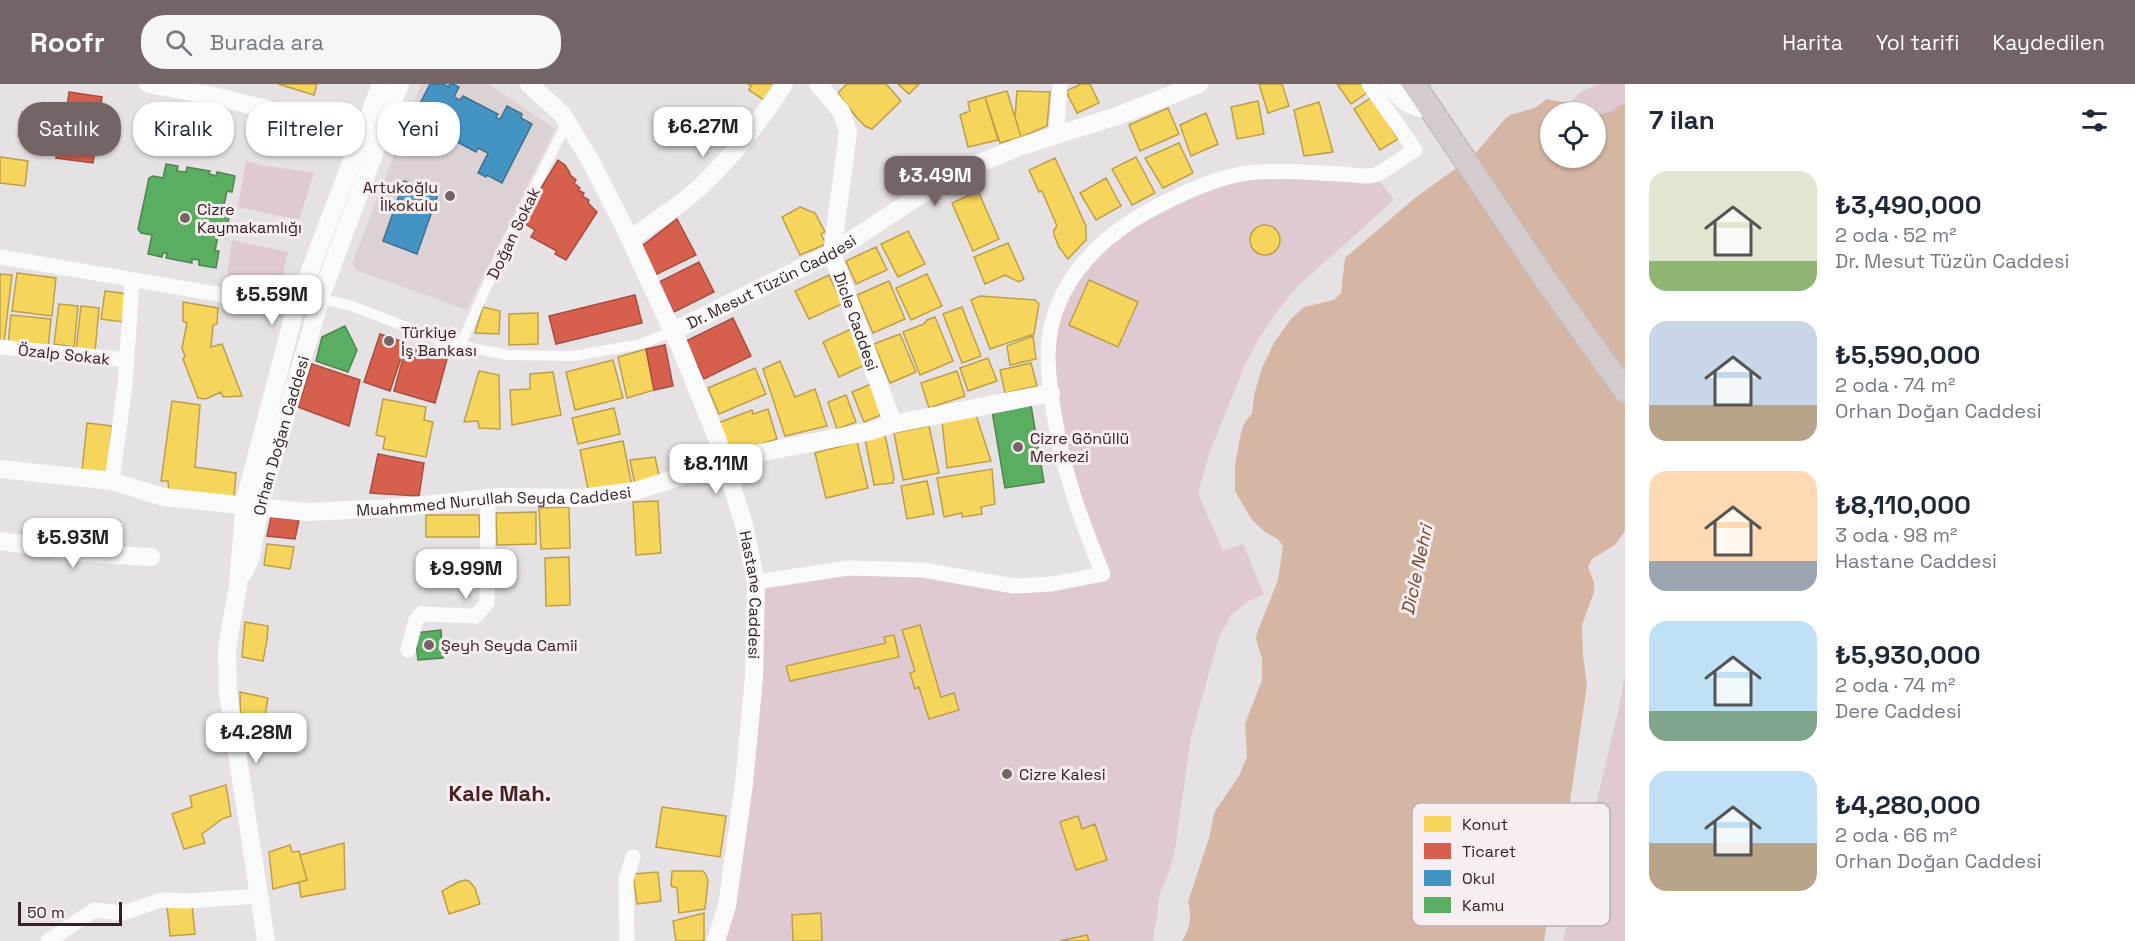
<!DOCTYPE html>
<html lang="tr">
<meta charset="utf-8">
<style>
body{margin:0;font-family:"Space Grotesk",sans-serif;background:#f6f6f7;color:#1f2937;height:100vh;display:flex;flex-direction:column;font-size:22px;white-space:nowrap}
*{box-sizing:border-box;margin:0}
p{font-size:20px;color:#747a83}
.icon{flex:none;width:33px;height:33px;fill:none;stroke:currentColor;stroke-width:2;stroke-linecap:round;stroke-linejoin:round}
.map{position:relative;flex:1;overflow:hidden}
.details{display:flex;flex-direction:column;background:#fff;width:510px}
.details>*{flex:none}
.guide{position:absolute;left:18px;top:18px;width:570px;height:54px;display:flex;gap:12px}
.tools{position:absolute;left:1540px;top:18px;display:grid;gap:12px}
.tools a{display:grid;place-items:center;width:66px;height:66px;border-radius:50%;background:#fff;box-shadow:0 2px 4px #0004;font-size:30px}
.scale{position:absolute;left:18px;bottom:15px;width:104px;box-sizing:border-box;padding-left:6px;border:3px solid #382021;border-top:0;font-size:16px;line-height:21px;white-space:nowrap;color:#382021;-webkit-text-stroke:4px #f6eef0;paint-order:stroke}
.price{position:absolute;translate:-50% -51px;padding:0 14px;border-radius:12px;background:#fff;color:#222;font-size:20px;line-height:39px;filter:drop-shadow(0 2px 3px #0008)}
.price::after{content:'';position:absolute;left:50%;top:36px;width:18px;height:14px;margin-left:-9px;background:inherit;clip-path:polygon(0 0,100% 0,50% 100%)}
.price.current{background:#756465;color:#fff}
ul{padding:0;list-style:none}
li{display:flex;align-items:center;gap:18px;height:150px;padding:0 24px}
li span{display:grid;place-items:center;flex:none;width:168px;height:120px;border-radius:18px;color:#555}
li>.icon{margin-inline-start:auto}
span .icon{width:72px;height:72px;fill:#fffc;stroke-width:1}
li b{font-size:26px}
h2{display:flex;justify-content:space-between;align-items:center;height:72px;padding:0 24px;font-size:26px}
.chip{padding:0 21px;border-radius:24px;background:#fff;box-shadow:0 2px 4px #0004;font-size:21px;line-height:54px}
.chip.current{background:#756465;color:#fff}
header{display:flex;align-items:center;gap:36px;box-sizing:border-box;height:84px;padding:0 30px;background:#756465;color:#fff}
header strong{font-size:28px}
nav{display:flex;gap:33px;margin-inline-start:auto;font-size:21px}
.search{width:420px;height:54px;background:#f6f6f7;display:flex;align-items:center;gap:15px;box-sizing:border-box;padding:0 21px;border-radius:24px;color:#747a83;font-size:22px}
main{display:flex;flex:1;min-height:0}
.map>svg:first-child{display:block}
.built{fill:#dcd2d4}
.green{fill:#dfcad4}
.water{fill:#d4b6a3}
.homes{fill:#f6d55c;stroke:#bd9f4a;stroke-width:1.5}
.shops{fill:#d6604d;stroke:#a74d40;stroke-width:1.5}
.schools{fill:#4393c3;stroke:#407092;stroke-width:1.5}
.public{fill:#5aae61;stroke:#50834e;stroke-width:1.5}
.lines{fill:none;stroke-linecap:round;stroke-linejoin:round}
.primary-casing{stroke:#c3bbbc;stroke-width:25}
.pedestrian{stroke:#fbfafb;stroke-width:10}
.minor{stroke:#fbfafb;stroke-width:15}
.tertiary{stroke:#fbfafb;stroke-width:18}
.primary{stroke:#d4cccc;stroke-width:22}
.poi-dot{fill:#756465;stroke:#f6eef0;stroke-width:2}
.labels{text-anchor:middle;stroke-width:6;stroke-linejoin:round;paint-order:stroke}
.poi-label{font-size:16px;fill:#382021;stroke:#f6eef0;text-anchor:start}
.street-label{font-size:16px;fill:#382021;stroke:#f6eef0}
.water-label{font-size:18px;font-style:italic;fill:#71401e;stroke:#f6eef0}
.district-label{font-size:22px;font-weight:bold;fill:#491e1e;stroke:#f6eef0}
.key{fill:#f6eef0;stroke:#bdb0b2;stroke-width:1.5}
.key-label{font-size:16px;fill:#382021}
</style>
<header>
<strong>Roofr</strong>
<div class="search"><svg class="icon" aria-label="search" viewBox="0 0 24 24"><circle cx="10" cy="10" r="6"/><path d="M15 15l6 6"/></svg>Burada ara</div>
<nav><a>Harita</a><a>Yol tarifi</a><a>Kaydedilen</a></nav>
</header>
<main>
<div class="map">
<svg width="1625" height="857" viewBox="0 0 1625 857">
<rect width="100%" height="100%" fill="#e6e1e2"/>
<!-- built -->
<path class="built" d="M421,0H489L555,45L467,226L356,186L352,180Z"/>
<!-- green -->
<path class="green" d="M1599,0H1625V19L1617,23L1613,27L1596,31V28H1585L1582,23L1570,18L1581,8Z
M246,77L260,81L314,89L299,136L238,123Z
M1375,91L1394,116L1299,201L1278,226L1258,256L1244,283L1210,367L1198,409L1223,467L1243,460L1264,510L1249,517L1232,530L1219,553L1191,653L1175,765L1170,786L1160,809L1153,857H716L727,822L756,498L848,484L1014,502L1103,490L1051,309L1056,226L1108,155L1220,95Z
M232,156L288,168L280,203L227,194Z
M1625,589V857H1563L1619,624Z"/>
<!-- water -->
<path class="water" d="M1547,15L1561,18L1575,17L1585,28H1551V74H1596V31L1613,27L1617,23L1625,19V447L1615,461L1592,475L1588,483L1594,499V508L1582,541L1583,572L1587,601L1561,779L1546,795L1544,802L1549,828L1544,857H1182C1190,845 1192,832 1188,818L1210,751L1214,729L1239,692L1247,673L1245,640L1262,596V574L1256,555L1257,549L1278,496L1283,462L1278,455L1265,448L1252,436L1235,407V381L1241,349L1244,340L1252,329L1254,311L1262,284L1274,259L1290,236L1304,223L1334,216L1341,209L1345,174L1415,114L1473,72L1504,36L1510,31L1535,24Z"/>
<!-- homes -->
<path class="homes" d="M278,0H317L314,11Z
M748,0H774L764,16L749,6L751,2Z
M847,0H886L901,17L872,45L865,42L857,34L838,9Z
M898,0H919L909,10Z
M1081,0H1090L1099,19L1077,29L1066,7Z
M1259,0H1282L1289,22L1268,29Z
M1337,0H1363L1368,8L1351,20Z
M1007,7L1021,53L1000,59L985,13Z
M1017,7L1050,8L1047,42L1021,53L1015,33Z
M985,13L998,56L968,63L960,31L970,27L968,18Z
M1372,13L1398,55L1380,66L1354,25Z
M1258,17L1264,50L1237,55L1231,23Z
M1319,18L1333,68L1304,72L1294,26Z
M1168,24L1179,50L1140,67L1129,41Z
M22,28L53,33L49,56L18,52Z
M1206,29L1218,60L1191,72L1180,41Z
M1179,59L1193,89L1163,104L1145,74Z
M0,73L28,77L25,102L0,99Z
M1136,73L1155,109L1132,121L1112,85Z
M1055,74L1086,142V156L1068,175L1059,163L1054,151V146L1057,142L1042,107L1039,108L1029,86Z
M1106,94L1121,122L1096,136L1080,109Z
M978,107L999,155L973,167L952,119Z
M800,123L815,129L825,148L821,150L826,160L800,171L782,133Z
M1250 156a15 15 0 1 1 30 0a15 15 0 1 1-30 0Z
M908,147L925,180L898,193L881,160Z
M1008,159L1024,195L1019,198L1005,191L985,200L974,173Z
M876,163L887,186L856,200L846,177Z
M17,189L56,194L52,232L12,227Z
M0,190L12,191L4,258L0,257Z
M927,190L942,222L911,236L896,204Z
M829,191L842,220L809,235L795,207Z
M1089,196L1138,218L1118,263L1069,241Z
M889,197L905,235L873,249L857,211Z
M105,207L128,210L123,238L101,235Z
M980,212L1035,216L1039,220L1034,250L990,265L971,216Z
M183,218L218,224L217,240L213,241L211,263L222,260L242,312L223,313L221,308L206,315L198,314L183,275L185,272L182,264L187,239L183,237Z
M59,220L78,222L74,263L54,260Z
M81,222L99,224L95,268L76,266Z
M483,223L500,227L499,250L475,249Z
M962,223L981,272L962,279L943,230Z
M538,229V260L509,261V230Z
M11,231L51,235L48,265L8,260Z
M935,233L953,277L920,291L903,248L924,240L927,236Z
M851,245L867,280L839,293L823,258Z
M900,250L916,288L890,299L874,260Z
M1033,252L1036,275L1010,281L1007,262Z
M646,265L654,306L627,314L618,273Z
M988,274L997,297L968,307L960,284Z
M613,276L623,314L575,326L566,288Z
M780,277L795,313L815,305L827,342L785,352L763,285Z
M1031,279L1037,302L1005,309L1000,286Z
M755,284L766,310L719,330L708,304Z
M479,287L499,291L500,345L479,344L478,337L464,338Z
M957,287L965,312L929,324L921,299Z
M553,288L561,331L512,341L510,306L530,305V290Z
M871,300L883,330L864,338L852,308Z
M846,311L856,338L837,345L828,318Z
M383,315L426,323L424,336L433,338L426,373L383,365L385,353L376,351Z
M172,317L200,321L195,383L236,389L234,413L169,408L168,397H161Z
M614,324L620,350L578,360L572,334Z
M768,325L777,355L731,369L718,339L752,326L753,330Z
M976,331L991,377L947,384L942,337Z
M87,339L112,342L107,389L82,387Z
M929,342L939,389L903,396L894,349Z
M885,351L894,394L893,399L874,401L865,355Z
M623,357L632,402L589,410L580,366Z
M857,358L868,404L826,414L815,369Z
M655,373L660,396L635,401L630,376Z
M992,385L995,420L981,423L982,430L962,433V429L944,433L937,394Z
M927,397L934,430L907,435L901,402Z
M658,417L661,469L636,471L633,418Z
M569,423L570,464L541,465L539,424Z
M536,428V460L497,461L496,429Z
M426,431H479L480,453H426Z
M267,460L294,463L290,485L264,481Z
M569,473L570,521L546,522L545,474Z
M245,538L268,542L267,556L263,577L242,573Z
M920,541L941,613L954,609L959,626L929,635L919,603L915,605L910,589L915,587L902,546Z
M894,551L899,573L790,597L786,582L886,559L884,553Z
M240,608L268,614L262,650L241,647Z
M226,701L231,732L222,735L202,750L205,759L184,765L172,730L192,723L190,712Z
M662,723L726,732L720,773L656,763Z
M1078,732L1082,745L1095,740L1107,776L1076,786L1060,738Z
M344,759L345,805L301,813L299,798L307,796L300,771Z
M290,761L292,768L299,767L307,796L273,805L269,768Z
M672,787H702L705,789L708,796L705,825L679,829L677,804L671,802Z
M658,788L661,817L637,820L633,790Z
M465,796L469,797L475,804L480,820L449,830L442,807L458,798Z
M192,820L195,850L170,852L167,822Z
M704,829V857H676L673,837Z
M821,829L822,857H793L792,831Z
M1087,851L1089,857H1060Z"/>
<!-- shops -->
<path class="shops" d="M69,8L102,13L93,79L56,74L57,64L62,65Z
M558,76L565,81L570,89L569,90L576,96L574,99L580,104L578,106L584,109L582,112L589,116L588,119L597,128L566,176L555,170L557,167L531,153L535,146L521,137Z
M677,135L696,171L655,191L642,162Z
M699,178L714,208L674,228L659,198Z
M635,211L642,239L556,260L549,232Z
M733,234L751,272L704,295L686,257Z
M380,250L406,259L390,307L364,298Z
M665,261L673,302L654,306L646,265Z
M406,263L447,275L435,319L394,307Z
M312,280L360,296L349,342L298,323Z
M378,370L424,379L419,412L370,409Z
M271,433L299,436L295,455L267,452Z"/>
<!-- schools -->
<path class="schools" d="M430,0H443L449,3L450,0H453L459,3L454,13L460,16L463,12L498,30L496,34L500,35L507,22L522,30L521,34L532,40L502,99L487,91L486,93L478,89L488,69L478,64L476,68L442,50L444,47L434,42L431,47L412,35Z
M404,97L438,110L417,170L383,157Z"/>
<!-- public -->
<path class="public" d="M166,80L178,82L177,87L186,88L187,83L210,87L209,90L216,92L217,88L235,92L232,108L227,107L224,121L231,123L225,154L218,152L215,167H219L216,184L199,181V176L192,175V179L166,174L167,169H163L162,173L148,170L152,151L141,149L138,145L149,94L153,92L163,94Z
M345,242L357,266L348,288L316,277L322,253Z
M1031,321L1044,398L1005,404L992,327Z
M441,546L443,574L418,576L415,549Z"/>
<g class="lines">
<!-- primary casing -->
<g class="primary-casing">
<path id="primary" d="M1414,0L1543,192L1625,307"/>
</g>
<!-- pedestrian -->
<path class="pedestrian" d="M321,215L352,222L448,259L507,271L574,272L641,260L673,247
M460,262L500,173L567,38"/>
<!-- minor -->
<path class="minor" d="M1056,51L1060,0
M0,173L258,217L295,226
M0,263L127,276
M112,397L125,301L132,197
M756,498L848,484L923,486L1014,502L1052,500L1103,490C1080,434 1064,390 1054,330C1051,311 1048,291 1048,272C1048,208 1092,159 1145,129C1174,113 1208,96 1241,90C1275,85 1311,89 1345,90C1354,91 1369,94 1377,90C1390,84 1402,73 1415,66L1369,0
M408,566L416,536L421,530L476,532L487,519L488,415
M48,857L94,826L123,829L161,816L186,817L259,812
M627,857L626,795L633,773"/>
<!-- tertiary -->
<g class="tertiary">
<path d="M148,0L214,12L302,34L369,57"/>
<path id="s1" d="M529,0L562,30L589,74L630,155L680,263L717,354L744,441L756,498L754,593L744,700L727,822L716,857"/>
<path id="s2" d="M818,0L841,27L848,48L832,169L893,340"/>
<path d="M1389,0C1402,17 1409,24 1431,25"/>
<path d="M630,155C653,139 677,123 698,105C731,74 760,38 784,0"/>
<path id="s3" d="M673,247L832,169L952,90L1019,63L1117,32L1199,0"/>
<path id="s4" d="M0,385L112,397L163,413L307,428L394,424L500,413L581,414L635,407L754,370L871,347L893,340L1051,309"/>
<path d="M0,457L85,469L151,473"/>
<path id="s5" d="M243,490L251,473L261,417L322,209L400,0"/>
<path d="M266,857L228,610L227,564L238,502L245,416L295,226L381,0"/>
</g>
<!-- primary -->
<use href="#primary" class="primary"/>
</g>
<!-- markers -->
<g class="poi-dot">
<circle cx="450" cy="112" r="6"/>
<circle cx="185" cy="134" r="6"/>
<circle cx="389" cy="257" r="6"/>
<circle cx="1018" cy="363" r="6"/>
<circle cx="429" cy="561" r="6"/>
<circle cx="1007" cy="690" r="6"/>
</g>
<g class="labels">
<!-- poi labels -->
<g class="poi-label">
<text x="438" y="109" text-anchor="end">Artukoğlu<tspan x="438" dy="18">İlkokulu</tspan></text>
<text x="197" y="131">Cizre<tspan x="197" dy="18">Kaymakamlığı</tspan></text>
<text x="401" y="254">Türkiye<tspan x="401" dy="18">İş Bankası</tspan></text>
<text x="1030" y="360">Cizre Gönüllü<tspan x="1030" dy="18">Merkezi</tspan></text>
<text x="441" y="567">Şeyh Seyda Camii</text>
<text x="1019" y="696">Cizre Kalesi</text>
</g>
<!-- street labels -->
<g class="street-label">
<text transform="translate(513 149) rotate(-64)" y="6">Doğan Sokak</text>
<text dy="6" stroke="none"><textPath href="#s3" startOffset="110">Dr. Mesut Tüzün Caddesi</textPath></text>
<text dy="6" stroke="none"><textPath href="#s2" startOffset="252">Dicle Caddesi</textPath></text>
<text transform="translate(64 270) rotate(6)" y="6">Özalp Sokak</text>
<text dy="6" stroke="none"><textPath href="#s5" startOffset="144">Orhan Doğan Caddesi</textPath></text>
<text dy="6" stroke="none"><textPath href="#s4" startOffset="498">Muahmmed Nurullah Seyda Caddesi</textPath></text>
<text dy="6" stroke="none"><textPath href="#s1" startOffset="566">Hastane Caddesi</textPath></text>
</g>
<!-- water labels -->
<g class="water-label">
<text transform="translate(1417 486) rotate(-78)" y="6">Dicle Nehri</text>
</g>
<!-- district labels -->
<g class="district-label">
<text x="500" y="717">Kale Mah.</text>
</g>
</g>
<!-- legend -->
<rect x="1412" y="719" width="198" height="123" rx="9" class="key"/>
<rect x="1424" y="732" width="27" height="16" fill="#f6d55c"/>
<rect x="1424" y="759" width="27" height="16" fill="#d6604d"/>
<rect x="1424" y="786" width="27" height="16" fill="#4393c3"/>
<rect x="1424" y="813" width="27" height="16" fill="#5aae61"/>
<g class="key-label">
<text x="1462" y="746">Konut</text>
<text x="1462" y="773">Ticaret</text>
<text x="1462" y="800">Okul</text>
<text x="1462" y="827">Kamu</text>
</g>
</svg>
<div class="tools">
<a><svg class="icon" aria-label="locate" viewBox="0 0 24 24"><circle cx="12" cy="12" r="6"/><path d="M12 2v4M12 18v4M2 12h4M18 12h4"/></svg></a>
</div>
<div class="scale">50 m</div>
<b class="price" style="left:703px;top:74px">₺6.27M</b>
<b class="price current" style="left:935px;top:123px">₺3.49M</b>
<b class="price" style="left:272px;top:242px">₺5.59M</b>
<b class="price" style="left:716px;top:411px">₺8.11M</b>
<b class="price" style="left:73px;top:485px">₺5.93M</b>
<b class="price" style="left:466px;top:516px">₺9.99M</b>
<b class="price" style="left:256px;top:680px">₺4.28M</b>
<div class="guide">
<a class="chip current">Satılık</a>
<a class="chip">Kiralık</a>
<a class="chip">Filtreler</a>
<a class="chip">Yeni</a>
</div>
</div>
<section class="details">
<h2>7 ilan<svg class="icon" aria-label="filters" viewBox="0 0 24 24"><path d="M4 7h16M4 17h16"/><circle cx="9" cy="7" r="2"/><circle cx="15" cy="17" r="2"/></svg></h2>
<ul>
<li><span style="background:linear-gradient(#dfe7d0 75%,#8fb573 0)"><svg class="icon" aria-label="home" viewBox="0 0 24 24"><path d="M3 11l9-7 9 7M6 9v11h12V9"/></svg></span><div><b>₺3,490,000</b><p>2 oda · 52 m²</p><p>Dr. Mesut Tüzün Caddesi</p></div></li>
<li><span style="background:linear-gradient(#c9d6e8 70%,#b9a48a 0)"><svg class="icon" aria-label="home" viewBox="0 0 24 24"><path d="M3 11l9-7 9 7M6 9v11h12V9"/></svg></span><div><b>₺5,590,000</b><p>2 oda · 74 m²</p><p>Orhan Doğan Caddesi</p></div></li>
<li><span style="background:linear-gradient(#ffd9b3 75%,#9aa5b1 0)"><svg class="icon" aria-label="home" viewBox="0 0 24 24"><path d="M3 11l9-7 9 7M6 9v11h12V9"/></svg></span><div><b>₺8,110,000</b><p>3 oda · 98 m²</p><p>Hastane Caddesi</p></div></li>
<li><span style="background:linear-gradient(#bfe0f5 75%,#7fa58c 0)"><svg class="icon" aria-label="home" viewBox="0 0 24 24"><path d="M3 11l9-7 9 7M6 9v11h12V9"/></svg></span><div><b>₺5,930,000</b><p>2 oda · 74 m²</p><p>Dere Caddesi</p></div></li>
<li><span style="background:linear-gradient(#bfe0f5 60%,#b9a48a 0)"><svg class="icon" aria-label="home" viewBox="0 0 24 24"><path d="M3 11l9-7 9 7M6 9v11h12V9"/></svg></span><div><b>₺4,280,000</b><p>2 oda · 66 m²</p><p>Orhan Doğan Caddesi</p></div></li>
</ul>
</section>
</main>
